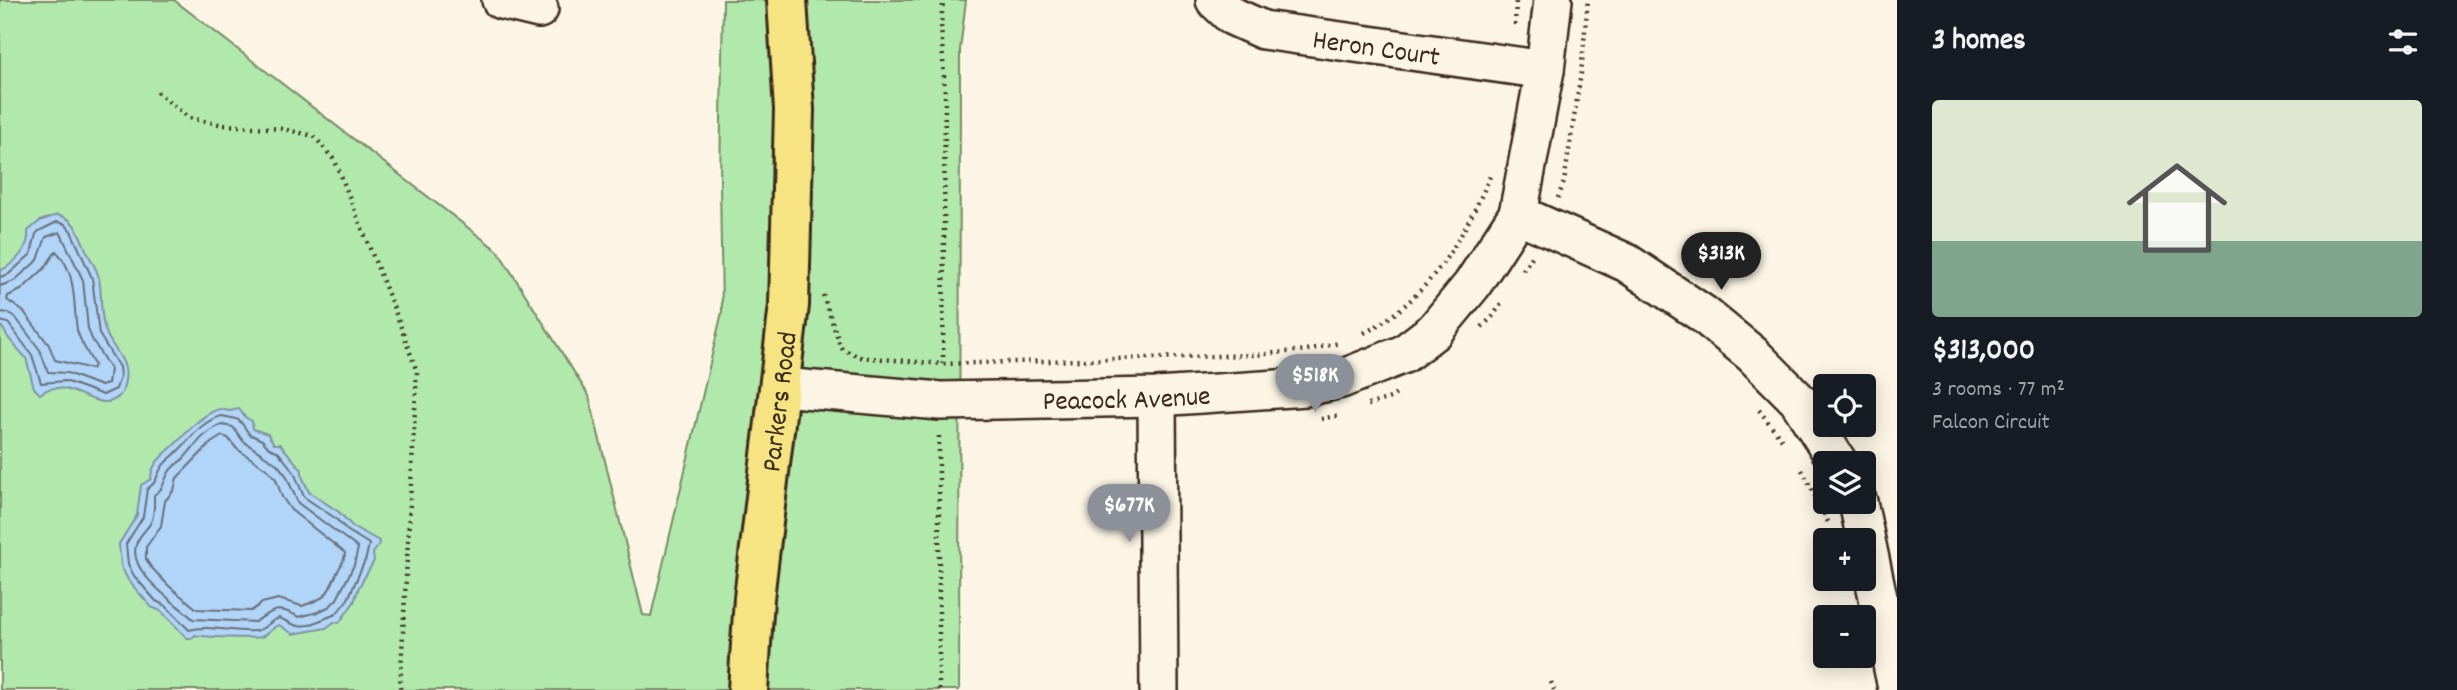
<!DOCTYPE html>
<meta charset="utf-8">
<style>
body{margin:0;font-family:Dekko,sans-serif;background:#242831;color:#f1f3f6;height:100vh;display:flex;flex-direction:column;font-size:26px;white-space:nowrap}
*{box-sizing:border-box;margin:0}
p{font-size:23px;color:#9ea1a6}
.icon{flex:none;width:38px;height:38px;fill:none;stroke:currentColor;stroke-width:2;stroke-linecap:round;stroke-linejoin:round}
.map{position:relative;flex:1;overflow:hidden}
.sheet{display:flex;flex-direction:column;background:#171b24;width:560px}
.sheet>*{flex:none}
.fabs{position:absolute;left:1813px;top:374px;display:grid;gap:14px}
.fabs a{display:grid;place-items:center;width:63px;height:63px;border-radius:7px;background:#171b24;box-shadow:0 4px 18px #0003;font-size:35px}
.price{position:absolute;translate:-50% -60px;padding:0 16px;border-radius:24px;background:#8c9099;color:#fff;font-size:23px;line-height:46px;filter:drop-shadow(0 2px 4px #0008)}
.price::after{content:'';position:absolute;left:50%;top:42px;width:21px;height:16px;margin-left:-10px;background:inherit;clip-path:polygon(0 0,100% 0,50% 100%)}
.price.selected{background:#222;color:#fff}
ul{padding:0;list-style:none}
li{display:grid;align-content:center;gap:14px;height:371px;padding:0 35px}
li span{display:grid;place-items:center;height:217px;border-radius:7px;color:#555}
li>.icon{margin-inline-start:auto}
span .icon{width:126px;height:126px;fill:#fffc;stroke-width:1}
li b{font-size:30px}
h2{display:flex;justify-content:space-between;align-items:center;height:84px;padding:0 35px;font-size:30px}
main{display:flex;flex:1;min-height:0}
.map>svg:first-child{display:block}
.green{fill:#b1e9ac;stroke:#768a65;stroke-width:2}
.water{fill:#b0d5f9;stroke:#8191a1;stroke-width:2}
.lines{fill:none;stroke-linecap:round;stroke-linejoin:round}
.shore{stroke:#6a6e76;stroke-width:2}
.minor-casing{stroke:#3b2a1e;stroke-width:42}
.major-casing{stroke:#3b2a1e;stroke-width:44}
.path{stroke:#3b2a1e;stroke-width:4.5;stroke-dasharray:2 5;stroke-linecap:butt}
.minor{stroke:#fcf5e5;stroke-width:37}
.major{stroke:#f6e381;stroke-width:38}
.labels{text-anchor:middle;stroke-width:5;stroke-linejoin:round;paint-order:stroke}
.street-label{font-size:28px;fill:#3b2a1e;stroke:#fcf5e5}
</style>
<main>
<div class="map">
<svg width="1897" height="690" viewBox="0 0 1897 690">
<rect width="100%" height="100%" fill="#fcf5e5"/>
<filter id="ink" filterUnits="userSpaceOnUse"><feTurbulence type="fractalNoise" baseFrequency=".0143" numOctaves="2"/><feDisplacementMap in="SourceGraphic" scale="14" xChannelSelector="R" yChannelSelector="G"/><feConvolveMatrix kernelMatrix="1 2 1 2 8 2 1 2 1" color-interpolation-filters="sRGB"/></filter>
<g filter="url(#ink)">
<!-- green -->
<path class="green" d="M0,0H174L498,251L589,396L643,615L651,616L722,312L720,182L723,0H966L960,50L959,690H0Z"/>
<!-- water -->
<path class="water" d="M57,215C74,218 78,230 84,245C88,256 96,266 99,278C102,294 100,311 104,326C109,350 132,358 124,385C122,391 125,390 120,395C100,419 66,372 40,394L34,388L26,358L9,339L0,324V271C15,263 30,249 28,231L40,221Z
M219,409L230,411L239,409L245,417L252,421L253,429L268,434L274,444H280L302,470V476L309,492L339,512L352,526L379,541V545L373,553L374,561L359,587L354,602L339,623L334,622L326,628L293,634L279,625C272,627 269,634 261,637C253,639 204,637 195,635L192,638H187L161,611L151,607L128,580L121,566L119,544L137,515L141,485L151,479C151,464 162,456 172,447C188,433 197,417 219,409Z"/>
<g class="lines">
<!-- shore -->
<path class="shore" d="M56,251C77,272 73,303 77,330C80,342 88,353 94,365L92,369L55,360L49,345L24,312L7,300L8,296L21,290L44,269Z
M0,277L9,274L31,254L36,234L39,231L57,222L65,224L71,231L92,278L99,334L119,367L120,377L116,389L103,395L65,381L41,383L32,355L8,323L0,321
M0,286L14,281L38,260L46,237L60,232L83,280L88,329L92,339L110,369L108,384L101,386L67,373L48,372L40,350L16,318L9,313L0,312
M221,416C241,420 238,417 249,434L262,440L269,448L277,451L283,458L294,472L304,497L335,518L348,531L369,544L366,558L348,599L336,614L309,625L297,626L279,618C269,621 265,630 255,631C233,633 210,624 189,630L166,606L156,601L134,576L128,564L126,544L143,517L147,489C159,481 155,477 162,467C166,460 173,457 178,451C192,437 201,422 221,416Z
M222,425L233,427L243,441L277,464L286,475L298,503L358,548L354,565L337,599L330,606L318,612L299,617C278,605 273,610 255,622L193,619C175,602 128,573 136,545C138,536 147,530 151,522C155,514 154,504 154,495C165,488 163,482 169,472C173,465 180,463 185,457C196,445 205,430 222,425Z
M222,436L228,438L237,449L268,470L276,479L282,497L291,510L345,553C345,561 340,566 337,573C326,597 328,597 302,606L278,599L262,603L251,611L197,609L169,586L150,566L146,559V547L161,526L165,501L174,490L177,478L211,443Z"/>
<!-- minor casing -->
<g class="minor-casing">
<g id="minor">
<path d="M501,0L539,9"/>
<path id="s1" d="M1215,0L1232,16L1263,30L1545,70"/>
<path d="M1518,214L1627,263L1703,314L1752,354L1798,400L1839,464"/>
<path id="s2" d="M781,387L940,401L1157,397L1306,387L1341,379L1404,354L1434,331L1472,285L1518,214L1545,70L1553,0"/>
<path d="M1157,397L1159,690"/>
<path d="M1858,502L1897,688"/>
</g>
</g>
<!-- major casing -->
<g class="major-casing">
<g id="major">
<path id="s3" d="M748,690L754,598L789,305L794,110L787,0"/>
</g>
</g>
<!-- path -->
<path class="path" d="M1515,25L1516,0
M157,92L189,118L224,125L283,129L314,136L335,161L398,319L417,372L400,689
M1558,198L1564,182L1581,73L1588,0
M1523,270L1534,254
M823,295L841,348L859,357L943,364L1254,355L1307,350L1339,343
M1482,327L1493,316L1503,301
M1364,333C1427,301 1464,238 1491,174
M943,364L945,95L941,25L943,0
M1368,405L1390,398L1398,393
M1759,410L1784,442
M1321,419L1340,415
M1802,470L1828,522
M1551,682L1554,690
M939,690V432"/>
<!-- minor -->
<use href="#minor" class="minor"/>
<!-- major -->
<use href="#major" class="major"/>
</g>
</g>
<g class="labels">
<!-- street labels -->
<g class="street-label">
<text dy="10" stroke="none"><textPath href="#s1" startOffset="172">Heron Court</textPath></text>
<text dy="10" stroke="none"><textPath href="#s2" startOffset="346">Peacock Avenue</textPath></text>
<text dy="10" stroke="none"><textPath href="#s3" startOffset="290">Parkers Road</textPath></text>
</g>
</g>
</svg>
<div class="fabs">
<a><svg class="icon" aria-label="locate" viewBox="0 0 24 24"><circle cx="12" cy="12" r="6"/><path d="M12 2v4M12 18v4M2 12h4M18 12h4"/></svg></a>
<a><svg class="icon" aria-label="layers" viewBox="0 0 24 24"><path d="M12 4l9 5-9 5-9-5zM3 14l9 5 9-5"/></svg></a>
<a>+</a>
<a>−</a>
</div>
<b class="price selected" style="left:1721px;top:292px">$313K</b>
<b class="price" style="left:1315px;top:414px">$518K</b>
<b class="price" style="left:1129px;top:544px">$677K</b>
</div>
<section class="sheet">
<h2>3 homes<svg class="icon" aria-label="filters" viewBox="0 0 24 24"><path d="M4 7h16M4 17h16"/><circle cx="9" cy="7" r="2"/><circle cx="15" cy="17" r="2"/></svg></h2>
<ul>
<li><span style="background:linear-gradient(#dfe7d0 65%,#7fa58c 0)"><svg class="icon" aria-label="home" viewBox="0 0 24 24"><path d="M3 11l9-7 9 7M6 9v11h12V9"/></svg></span><div><b>$313,000</b><p>3 rooms · 77 m²</p><p>Falcon Circuit</p></div></li>
</ul>
</section>
</main>
